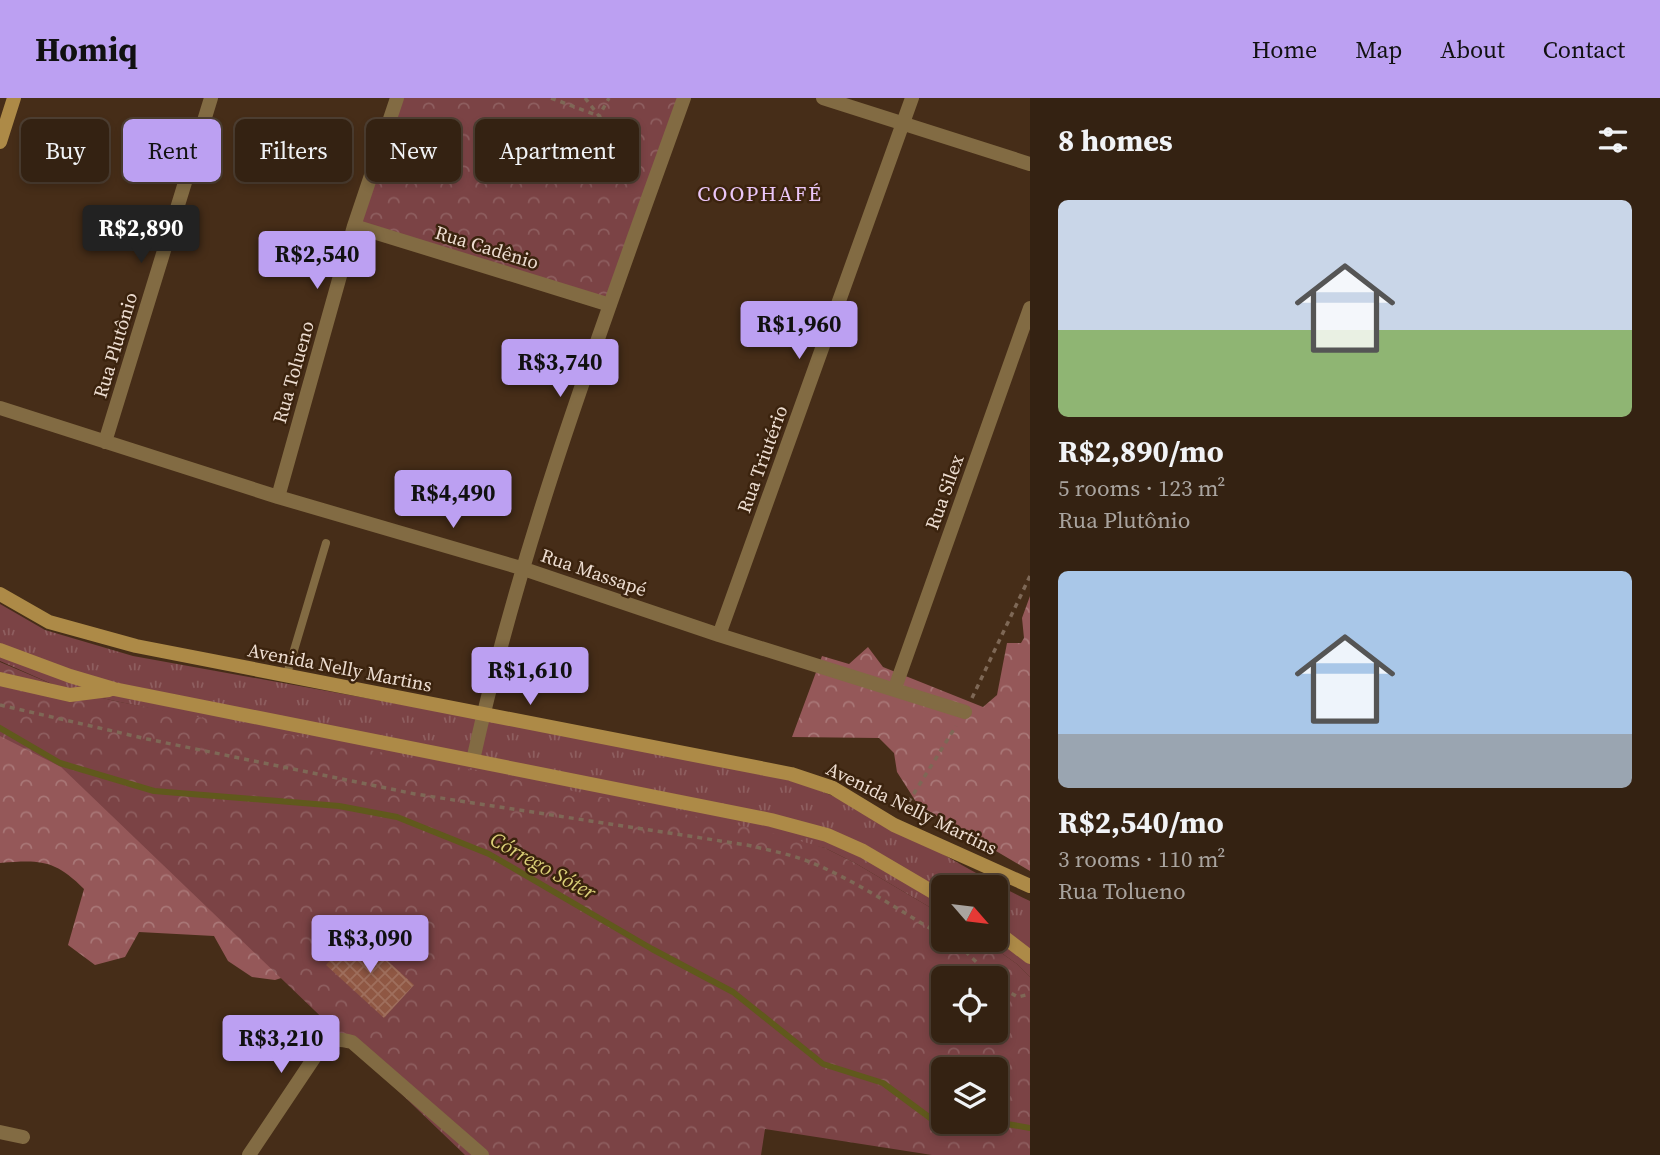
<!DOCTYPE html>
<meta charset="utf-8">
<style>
body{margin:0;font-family:"Source Serif 4",serif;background:#3f2f20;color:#f1f3f6;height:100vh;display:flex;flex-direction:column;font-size:26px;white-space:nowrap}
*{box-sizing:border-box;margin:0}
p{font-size:23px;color:#a9a49f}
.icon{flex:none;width:38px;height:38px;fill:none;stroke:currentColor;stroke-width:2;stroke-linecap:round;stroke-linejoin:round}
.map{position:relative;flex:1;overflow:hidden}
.side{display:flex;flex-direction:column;background:#342212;width:630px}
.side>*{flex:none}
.hud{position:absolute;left:21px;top:21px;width:665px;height:63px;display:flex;gap:14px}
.needle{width:46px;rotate:118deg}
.controls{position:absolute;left:931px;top:777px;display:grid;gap:14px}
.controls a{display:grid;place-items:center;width:77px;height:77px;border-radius:10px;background:#342212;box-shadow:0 4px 10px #0003,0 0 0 2px #4e3f32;font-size:35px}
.price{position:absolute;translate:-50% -60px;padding:0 16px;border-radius:7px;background:#bca0f2;color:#111;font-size:23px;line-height:46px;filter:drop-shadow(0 2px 4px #0008)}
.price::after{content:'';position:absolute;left:50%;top:42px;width:21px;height:16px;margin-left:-10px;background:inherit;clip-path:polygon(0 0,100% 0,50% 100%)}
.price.active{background:#222;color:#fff}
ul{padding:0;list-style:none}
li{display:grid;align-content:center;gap:14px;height:371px;padding:0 28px}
li span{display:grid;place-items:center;height:217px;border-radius:10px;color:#555}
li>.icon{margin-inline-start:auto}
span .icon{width:126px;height:126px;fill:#fffc;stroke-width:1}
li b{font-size:30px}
h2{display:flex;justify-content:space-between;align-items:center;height:84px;padding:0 28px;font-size:30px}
.chip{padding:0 24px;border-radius:10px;background:#342212;box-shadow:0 4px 10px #0003,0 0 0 2px #4e3f32;font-size:24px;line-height:63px}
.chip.active{background:#bca0f2;color:#111}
header{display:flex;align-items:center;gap:42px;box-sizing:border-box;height:98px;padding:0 35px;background:#bca0f2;color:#111}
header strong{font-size:33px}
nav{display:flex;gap:38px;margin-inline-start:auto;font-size:24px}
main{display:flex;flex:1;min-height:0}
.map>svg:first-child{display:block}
.grass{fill:url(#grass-tufts)}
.forest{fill:url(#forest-crowns)}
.park{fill:url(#park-crowns);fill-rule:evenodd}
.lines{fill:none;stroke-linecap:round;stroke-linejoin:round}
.stream{stroke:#60591c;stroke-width:6}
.building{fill:url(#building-cross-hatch)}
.path{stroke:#7e6856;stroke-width:3.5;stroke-dasharray:5 5;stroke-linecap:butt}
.lane{stroke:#826b43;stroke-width:8}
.street{stroke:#826b43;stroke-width:14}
.secondary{stroke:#ad8a47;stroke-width:14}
.labels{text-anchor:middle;stroke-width:5;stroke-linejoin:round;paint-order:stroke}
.street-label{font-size:19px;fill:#edddd1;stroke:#3b230e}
.neighbourhood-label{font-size:21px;letter-spacing:2px;fill:#ebc6f9;stroke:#3b230e}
.water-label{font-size:21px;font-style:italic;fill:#dacf77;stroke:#3b230e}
</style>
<header>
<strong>Homiq</strong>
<nav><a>Home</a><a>Map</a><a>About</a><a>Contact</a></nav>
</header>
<main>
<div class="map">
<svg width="1030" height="1057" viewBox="0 0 1030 1057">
<defs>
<pattern id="grass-tufts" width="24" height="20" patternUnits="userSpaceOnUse" patternTransform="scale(1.75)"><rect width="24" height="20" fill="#7b4345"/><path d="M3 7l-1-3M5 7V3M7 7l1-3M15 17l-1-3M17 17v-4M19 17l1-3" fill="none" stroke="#8e5e5f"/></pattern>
<pattern id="forest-crowns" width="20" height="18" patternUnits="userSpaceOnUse" patternTransform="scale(1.75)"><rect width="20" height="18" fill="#955859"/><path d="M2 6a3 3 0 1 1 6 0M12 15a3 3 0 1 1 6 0" fill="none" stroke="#a97777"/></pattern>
<pattern id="park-crowns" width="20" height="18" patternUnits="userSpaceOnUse" patternTransform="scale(1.75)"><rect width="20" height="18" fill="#7b4345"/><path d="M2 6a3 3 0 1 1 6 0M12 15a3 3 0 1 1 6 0" fill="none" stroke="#8e5e5f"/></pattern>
<pattern id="building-cross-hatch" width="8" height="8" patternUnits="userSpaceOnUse" patternTransform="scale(1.75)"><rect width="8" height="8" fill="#8f5743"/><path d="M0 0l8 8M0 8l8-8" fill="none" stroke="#9f6f5d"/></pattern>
</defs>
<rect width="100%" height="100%" fill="#462d18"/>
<!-- grass -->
<path class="grass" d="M0,506L45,532L133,558L482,621L790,682C877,709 949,765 1030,803V879L1017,866L983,842H996V789H943V817L855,765L825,750L115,603L61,590L0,563Z"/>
<!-- forest -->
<path class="forest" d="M1030,498V773L918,707L897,674L894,655L879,640L792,639L822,558L849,566L868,549L883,569L983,609L997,597L1007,545H1021L1024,540L1022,520Z
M0,620L11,623L306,872L275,882L252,879L228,863L214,838L139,834L125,859L95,867L68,847L84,791C54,761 40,762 0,765Z"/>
<!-- park -->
<path class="park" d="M397,0H684L610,207L354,128Z
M0,564L61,590L115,603L467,671L765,733L825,750L855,765L943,817V842H983L1017,866L1030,879V1057H932L765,1031L761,1057H465L61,669L0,638ZM943,880H996V933H943ZM943,971H996V1024H943Z"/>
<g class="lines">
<!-- stream -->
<path class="stream" d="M0,630L60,665L154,693L339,708L397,719L489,756L652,851L733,894L823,966L883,985L937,1025L1007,1026L1030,1030"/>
</g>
<!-- building -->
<path class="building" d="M356,834L414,887L384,920L326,867Z"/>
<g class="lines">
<!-- path -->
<path class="path" d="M551,0L599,18L641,69
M585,0L599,18L609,0
M972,600L1030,478
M0,607L147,641L415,696L747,747C768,752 790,756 810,764C857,783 900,813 943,838
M903,713L956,628
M949,842L960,848L993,880
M996,883L1007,893L1018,899L1030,896"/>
<!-- lane -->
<path class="lane" d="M286,579L326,445"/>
<!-- street -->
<path class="street" d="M823,0L1030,66
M354,128L610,207
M0,310L278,399L521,470L719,537L965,614
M105,344L211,0
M278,399L354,128L397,0
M719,537L912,0
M895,590L1030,210
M473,662C523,436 606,218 684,0
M0,1034L23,1039
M249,1057L322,948C332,940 339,941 352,944L482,1057"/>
<!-- secondary -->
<path class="secondary" d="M0,44L14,0
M0,496L49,524L136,548L791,676L833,690L894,727L1030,788
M0,552L70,578L114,591L771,722L827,737L863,753L943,800
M0,581L70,597L109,592
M996,833L1030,859"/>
</g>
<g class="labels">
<!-- street labels -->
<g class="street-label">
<text transform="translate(487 149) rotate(17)" y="7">Rua Cadênio</text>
<text transform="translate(115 247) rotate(-73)" y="7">Rua Plutônio</text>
<text transform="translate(293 274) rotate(-74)" y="7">Rua Tolueno</text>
<text transform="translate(762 361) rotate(-70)" y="7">Rua Triutério</text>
<text transform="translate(944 394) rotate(-70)" y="7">Rua Silex</text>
<text transform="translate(594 474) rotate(19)" y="7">Rua Massapé</text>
<text transform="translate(340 569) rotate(11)" y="7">Avenida Nelly Martins</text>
<text transform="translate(912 710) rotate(26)" y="7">Avenida Nelly Martins</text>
</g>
<!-- neighbourhood labels -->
<g class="neighbourhood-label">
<text x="760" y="103">COOPHAFÉ</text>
</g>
<!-- water labels -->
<g class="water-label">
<text transform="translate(543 768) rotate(29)" y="7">Córrego Sóter</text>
</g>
</g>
</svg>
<div class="controls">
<a><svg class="needle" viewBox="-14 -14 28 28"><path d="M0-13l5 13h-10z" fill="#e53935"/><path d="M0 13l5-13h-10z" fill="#a9a49f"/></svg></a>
<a><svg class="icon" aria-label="locate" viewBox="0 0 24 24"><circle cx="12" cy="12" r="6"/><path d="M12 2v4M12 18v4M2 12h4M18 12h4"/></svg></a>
<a><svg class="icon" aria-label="layers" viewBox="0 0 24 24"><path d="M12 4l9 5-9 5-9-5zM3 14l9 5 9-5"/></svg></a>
</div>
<b class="price active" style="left:141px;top:167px">R$2,890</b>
<b class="price" style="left:317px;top:193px">R$2,540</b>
<b class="price" style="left:799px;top:263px">R$1,960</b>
<b class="price" style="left:560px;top:301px">R$3,740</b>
<b class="price" style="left:453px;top:432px">R$4,490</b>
<b class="price" style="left:530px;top:609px">R$1,610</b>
<b class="price" style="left:370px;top:877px">R$3,090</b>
<b class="price" style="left:281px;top:977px">R$3,210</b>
<div class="hud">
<a class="chip">Buy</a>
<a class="chip active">Rent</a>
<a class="chip">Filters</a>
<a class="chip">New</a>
<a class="chip">Apartment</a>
</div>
</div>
<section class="side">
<h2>8 homes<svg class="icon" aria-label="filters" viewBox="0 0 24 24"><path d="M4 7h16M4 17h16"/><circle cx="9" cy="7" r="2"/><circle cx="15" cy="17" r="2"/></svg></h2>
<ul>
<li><span style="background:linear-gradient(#c9d6e8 60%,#8fb573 0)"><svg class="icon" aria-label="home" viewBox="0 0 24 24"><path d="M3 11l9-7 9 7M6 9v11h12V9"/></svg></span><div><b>R$2,890/mo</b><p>5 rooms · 123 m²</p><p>Rua Plutônio</p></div></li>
<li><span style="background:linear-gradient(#a9c7e8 75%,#9aa5b1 0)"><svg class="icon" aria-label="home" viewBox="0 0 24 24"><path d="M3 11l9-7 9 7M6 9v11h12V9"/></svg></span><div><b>R$2,540/mo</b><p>3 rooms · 110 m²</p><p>Rua Tolueno</p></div></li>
</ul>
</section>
</main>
